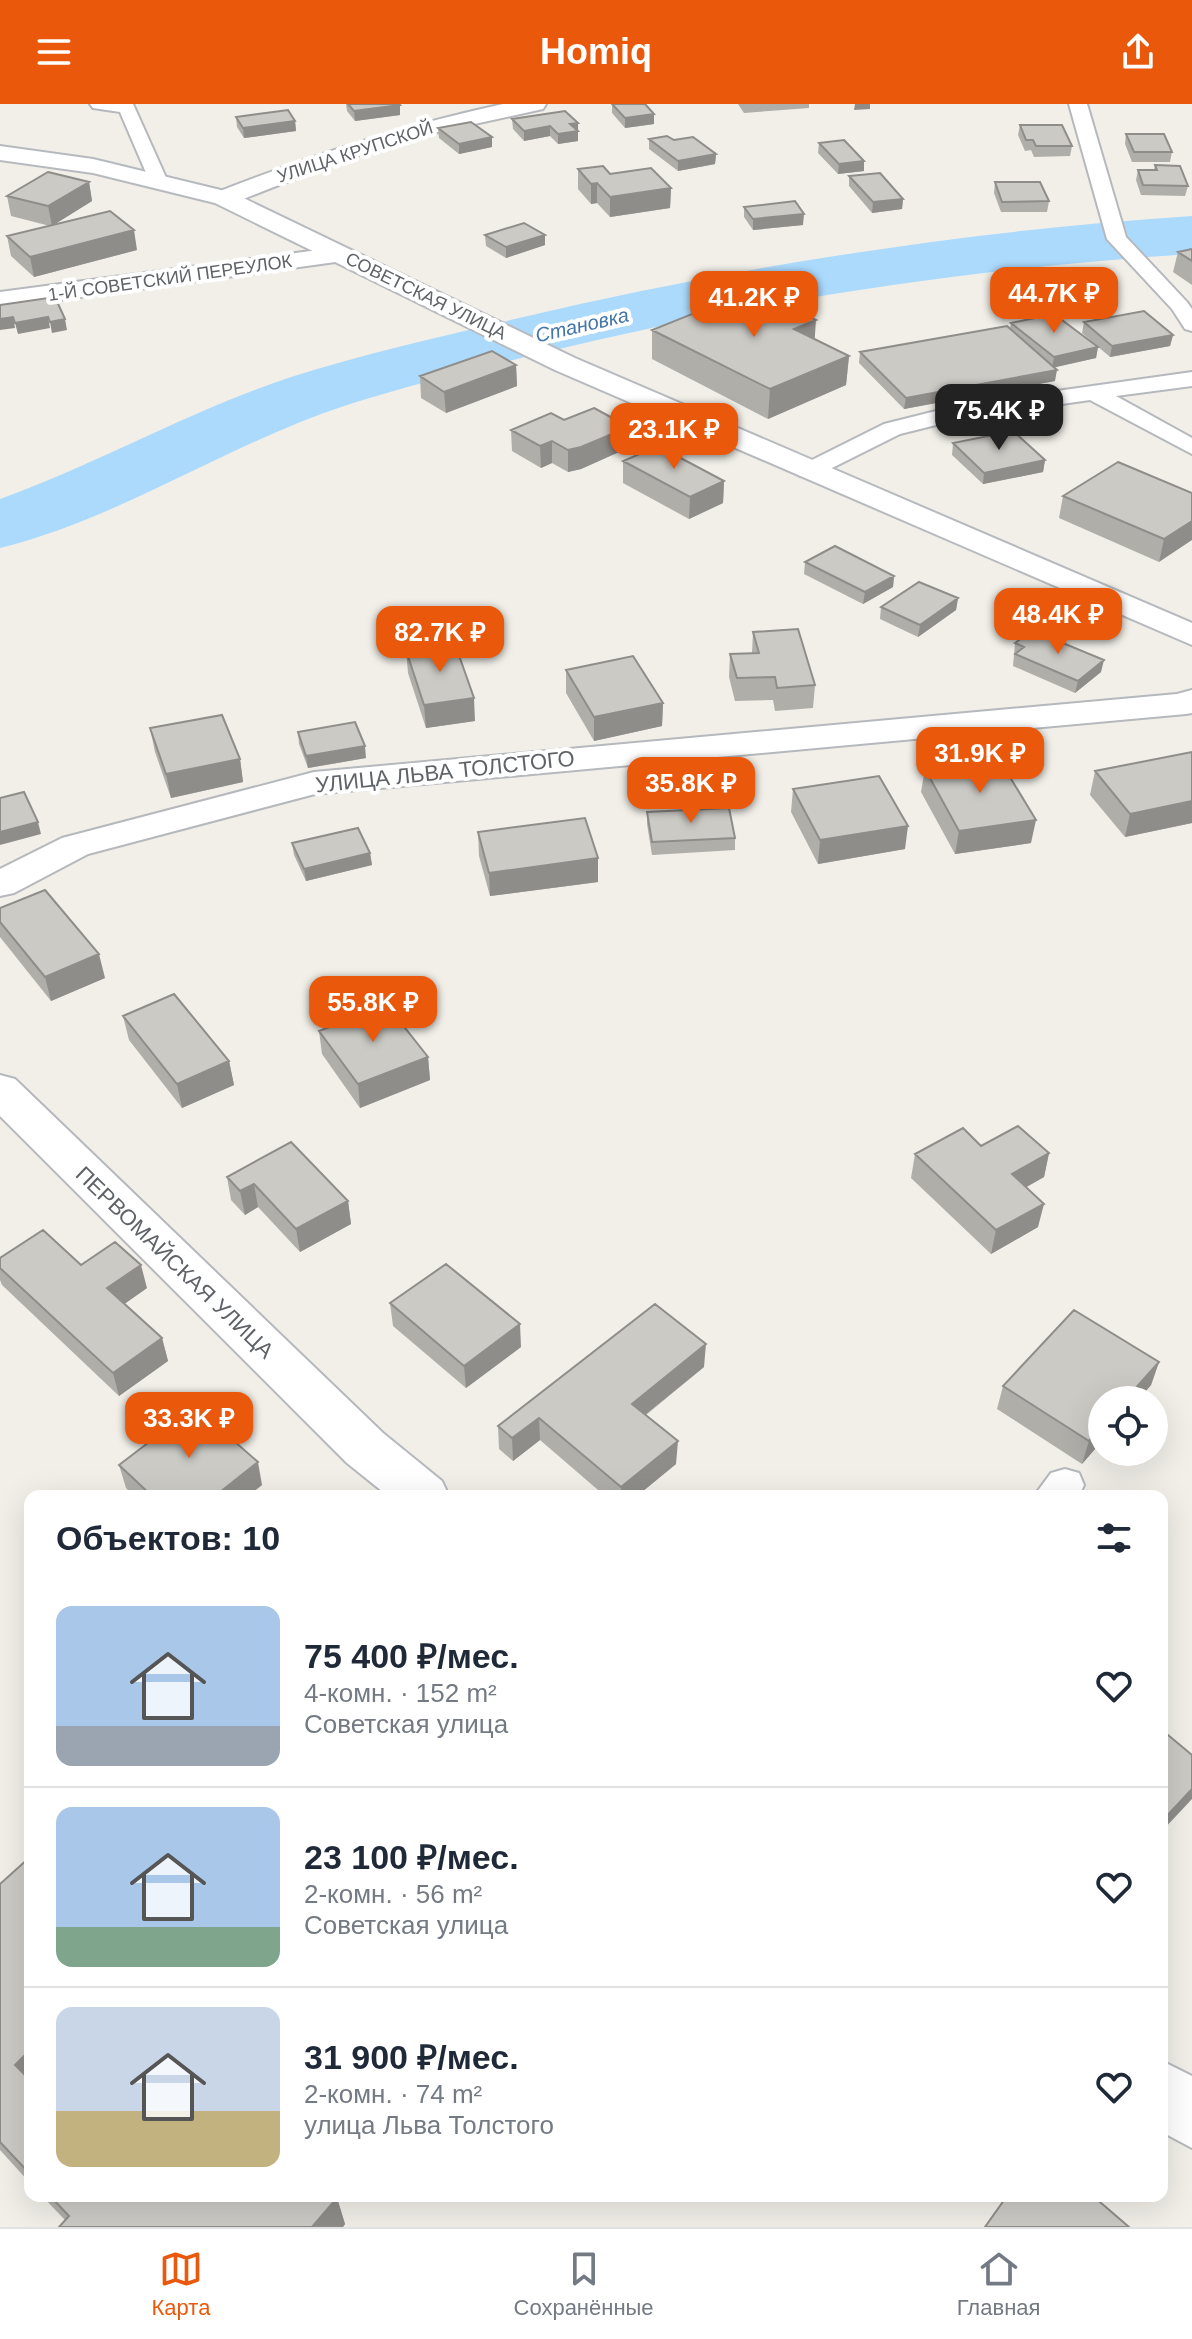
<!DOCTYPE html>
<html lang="ru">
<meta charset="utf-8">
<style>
body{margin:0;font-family:Helvetica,sans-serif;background:#f2f2f3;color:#1f2937;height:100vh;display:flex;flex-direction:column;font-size:30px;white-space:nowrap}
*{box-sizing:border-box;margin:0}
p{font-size:26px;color:#747a83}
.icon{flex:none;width:44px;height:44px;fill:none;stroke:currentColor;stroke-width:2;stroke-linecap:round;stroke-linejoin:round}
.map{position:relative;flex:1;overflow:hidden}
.details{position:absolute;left:24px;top:1386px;width:1144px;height:712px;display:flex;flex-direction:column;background:#fff;border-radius:16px;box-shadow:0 8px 32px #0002}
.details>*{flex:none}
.controls{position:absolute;left:1088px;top:1282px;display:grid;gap:16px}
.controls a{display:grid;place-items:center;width:80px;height:80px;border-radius:50%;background:#fff;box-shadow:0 8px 32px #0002;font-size:40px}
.price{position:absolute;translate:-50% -68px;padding:0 18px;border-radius:16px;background:#ea580c;color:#fff;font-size:26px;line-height:52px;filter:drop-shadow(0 2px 4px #0008)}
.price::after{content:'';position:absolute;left:50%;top:48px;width:24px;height:18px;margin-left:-12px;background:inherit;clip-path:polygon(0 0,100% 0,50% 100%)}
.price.active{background:#222;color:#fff}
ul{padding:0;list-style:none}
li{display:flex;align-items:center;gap:24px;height:200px;padding:0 32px}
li+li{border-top:2px solid #e0e1e3}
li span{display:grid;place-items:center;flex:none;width:224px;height:160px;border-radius:16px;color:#555}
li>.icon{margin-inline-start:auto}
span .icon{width:96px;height:96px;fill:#fffc;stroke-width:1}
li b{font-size:34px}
h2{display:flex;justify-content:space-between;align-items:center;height:96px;padding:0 32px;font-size:34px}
header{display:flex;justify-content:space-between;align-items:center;height:104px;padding:0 32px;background:#ea580c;color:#fff;font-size:36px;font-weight:600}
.tab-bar{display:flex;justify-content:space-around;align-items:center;height:112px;border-top:2px solid #e0e1e3;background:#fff;font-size:22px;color:#747a83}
.tab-bar a{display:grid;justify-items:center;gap:4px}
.tab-bar .active{color:#ea580c}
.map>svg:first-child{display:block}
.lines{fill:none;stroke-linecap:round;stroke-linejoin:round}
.river{fill:#acdafd;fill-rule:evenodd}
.service-casing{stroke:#b5b8bc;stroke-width:4}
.minor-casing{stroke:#b5b8bc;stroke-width:4}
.secondary-casing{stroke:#b6babf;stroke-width:4}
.service{fill:#fff;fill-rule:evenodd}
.minor{fill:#fff;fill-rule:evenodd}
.secondary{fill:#fff;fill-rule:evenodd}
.wall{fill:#afaea9}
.shaded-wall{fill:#8f8d8a}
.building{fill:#cccac5;stroke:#8f8d8a;stroke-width:2}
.labels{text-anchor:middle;stroke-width:8;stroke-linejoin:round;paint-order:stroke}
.far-street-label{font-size:18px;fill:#5f6368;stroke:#fff}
.far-water-label{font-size:20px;font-style:italic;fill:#4375a8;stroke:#fff}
.street-label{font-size:22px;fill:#5f6368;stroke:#fff}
</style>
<header><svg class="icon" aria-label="menu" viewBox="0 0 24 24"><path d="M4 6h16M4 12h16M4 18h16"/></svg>Homiq<svg class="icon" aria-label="share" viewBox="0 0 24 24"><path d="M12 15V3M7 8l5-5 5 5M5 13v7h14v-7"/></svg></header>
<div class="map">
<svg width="1192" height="2123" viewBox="0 0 1192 2123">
<rect width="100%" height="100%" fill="#f1efe8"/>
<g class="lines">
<!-- river -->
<path class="river" d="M1192,112V150C972,164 756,197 542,249C476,265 409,281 344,302C226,341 121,414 0,444V395C99,359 191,306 291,273C366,249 443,232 519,214C741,162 964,127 1192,112Z"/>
<!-- service casing -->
<g class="service-casing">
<path id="service" d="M90,0H133L168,78L166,82H152L150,78L120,8L93,4Z
M1069,0H1087L1126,133L1187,198L1192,205V227L1185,225L1172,205L1107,135Z
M1192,268V282L1116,292L1192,334V350L1090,296L964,314L900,330L816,372H800L796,367L800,362L884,320L964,300Z
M1065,1365L1079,1369L1084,1381L1079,1392H1034L1051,1369Z"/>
</g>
<!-- minor casing -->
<g class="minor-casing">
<path id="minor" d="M503,0H546L543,5L438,28L340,57L233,99H215L212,94L215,89C312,51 402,22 503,0Z
M341,143L350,146L354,151L350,156L0,204V188Z
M1192,586V609L1186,610L315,690L88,750L14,789L0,792V765L62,734L314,668L1177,590Z
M0,971L15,975L383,1329L442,1377L449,1392H388L347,1359L0,1012Z
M1162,1957L1192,1972V2044L1162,2028Z"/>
</g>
<!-- secondary casing -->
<g class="secondary-casing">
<path id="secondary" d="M0,42L93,55L233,89L575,254L1192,519V541L555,266L215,99L93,69L0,56Z"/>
</g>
<!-- service -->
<use href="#service" class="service"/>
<!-- minor -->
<use href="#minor" class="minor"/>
<!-- secondary -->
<use href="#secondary" class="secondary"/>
</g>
<!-- wall -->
<path class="wall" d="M346,0H399L400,11L355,17L347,7Z
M612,0L654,10V20L625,24L612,9Z
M738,0H809V4L744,9Z
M236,13L295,17L296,27L244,34L237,23Z
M512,15L578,29V37L558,40L550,32L524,37L513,25Z
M1020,21L1072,42L1070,52L1034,53L1031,46L1025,47L1018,31Z
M438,24L492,33V43L459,50L439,34Z
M1126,30L1172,48L1170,58H1132L1125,40Z
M649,35L674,36L716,50L715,60L678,67L649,45Z
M819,39L864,57V67L838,70L818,49Z
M1155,61L1188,82L1185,92L1141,91L1136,76L1138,66H1154Z
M578,65L610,70L671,84L670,104L610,113L597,99L591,100L578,85Z
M849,72L903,95L902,105L872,109L849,82Z
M89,78L92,97L55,120L137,146L34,173L11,152L7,132L50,122L11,112L7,92Z
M995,78L1049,97L1047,108H1001L994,89Z
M744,103L803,121L753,126L744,113Z
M485,131L545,141L506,154L486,142Z
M1192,145V181L1173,168L1178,148Z
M1084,218L1173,231L1170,242L1110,253L1082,229Z
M1011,219L1098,243L1096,254L1055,263V277L904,305L859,259L860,248L1010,224Z
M652,226L849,252L846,281L768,315L652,255Z
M516,261L517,282L446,309L421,294L420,272Z
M564,316L629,323L628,344L581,365L568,368L552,359L541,364L512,347L511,326Z
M953,339L1045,356L1043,368L983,380L952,351Z
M623,357L724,377L723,399L689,415L623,379Z
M1192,389L1159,458L1059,414L1063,392Z
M805,458L894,472L893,483L863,500L804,470Z
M958,494L956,506L918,533L880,515L881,503Z
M753,528L815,581L813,604L775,607L773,596L735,597L729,573L730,550L752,549Z
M1015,539L1101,568L1075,589L1013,562Z
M406,546L475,617L426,624L408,569Z
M566,566L663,599L662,622L594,637L566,589Z
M150,624L240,655L243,678L171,694L155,648Z
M298,628L366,654L308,664L299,640Z
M1192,648V719L1125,733L1090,691L1095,667Z
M925,665L1031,739L955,750L921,688Z
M793,685L905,745L818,760L791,708Z
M647,708L735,734V746L652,751L647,720Z
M478,728L598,754V778L490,792L479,752Z
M292,739L370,749L372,761L306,777L294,751Z
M0,804L105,874L51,897L0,833Z
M123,912L229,957L234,981L182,1004L129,936Z
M319,927L428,953L430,976L360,1004L322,950Z
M981,1042L1049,1049L1044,1073L1026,1083L1038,1123L991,1150L911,1074L915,1050Z
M227,1073L348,1097L351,1120L300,1148L258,1103L245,1111L231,1096Z
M0,1154L81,1161L147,1184L124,1200L162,1234L168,1257L119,1292L2,1181L0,1176Z
M390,1199L521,1243L466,1284L393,1222Z
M1159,1258L1151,1281L1138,1296H1102V1337L1082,1360L997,1305L1003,1282Z
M704,1263L646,1311L676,1360L637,1392H605L540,1336L513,1357L499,1345L498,1322Z
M119,1361L262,1381L248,1392H134L126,1384Z
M30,1753V2079L0,2046V1780Z
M42,2092H335L337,2094L345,2120L343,2123H59L65,2116Z"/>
<!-- shaded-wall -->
<path class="shaded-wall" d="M855,0H870V5L854,6Z
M400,1V11L355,17L354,7Z
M654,10V20L625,24V14Z
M295,17L296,27L244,34L243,24Z
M578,19V37L558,40V30L570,20Z
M550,22V32L524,37V27Z
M492,33V43L459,50V40Z
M716,50L715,60L678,67V57Z
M864,57V67L838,70L839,60Z
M89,78L92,97L52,122L48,102Z
M597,79V99L591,100V80Z
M671,84L670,104L610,113V93Z
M903,95L902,105L872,109L873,98Z
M804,110L803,121L753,126V115Z
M134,126L137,146L34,173L30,153Z
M545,131V141L506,154V143Z
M13,213L15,224L0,226V215Z
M48,213L50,224L18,230L15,219Z
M65,215L67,226L52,229L50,218Z
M816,216L814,245L794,225Z
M1173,231L1170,242L1110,253L1112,242Z
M1098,243L1096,254L1052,264L1054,253Z
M849,252L846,281L768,315L770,285Z
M516,261L517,282L446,309L444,288Z
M1057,266L1055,277L904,305L906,294Z
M629,323L628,344L581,365L568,368V346Z
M552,337V359L541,364L540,342Z
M1045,356L1043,368L983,380L984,369Z
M724,377L723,399L689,415L690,393Z
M1192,417V436L1159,458L1164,435Z
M894,472L893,483L863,500L865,488Z
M958,494L956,506L918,533L920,521Z
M1104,556L1101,568L1075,589L1078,577Z
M474,594L475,617L426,624L424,601Z
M663,599L662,622L594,637V613Z
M365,642L366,654L308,664L306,652Z
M240,655L243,678L171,694L166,670Z
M1192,697V719L1125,733L1130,710Z
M1036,716L1031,739L955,750L959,727Z
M38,718L41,730L0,741V728Z
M908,722L905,745L818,760L820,736Z
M370,749L372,761L306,777L304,765Z
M598,754V778L490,792L489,769Z
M99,850L105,874L51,897L45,873Z
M428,953L430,976L360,1004L358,980Z
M229,957L234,981L182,1004L177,980Z
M1049,1049L1044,1073L1007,1094L1012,1070Z
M254,1080L258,1103L245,1111L240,1087Z
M348,1097L351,1120L300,1148L296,1125Z
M1044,1100L1038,1123L991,1150L996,1126Z
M141,1161L147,1184L113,1208L107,1184Z
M520,1220L521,1243L466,1284L464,1262Z
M162,1234L168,1257L119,1292L113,1269Z
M706,1240L704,1263L631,1322L632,1300Z
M1159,1258L1151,1281L1138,1296H1125Z
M539,1314L540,1336L513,1357L512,1334Z
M1102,1323V1337L1082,1360L1089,1337Z
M678,1337L676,1360L637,1392H621V1383Z
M258,1358L262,1381L248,1392H215Z
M1192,1685V1695L1162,1727V1717Z
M30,1946V1986L15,1961Z
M337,2094L345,2120L343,2123H312Z"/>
<!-- building -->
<path class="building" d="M348,0H399L400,1L354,7Z
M612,0H645L654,10L625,14Z
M288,6L295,17L243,24L236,13Z
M565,7L578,19L570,20L578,27L558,30L550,22L524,27L512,15Z
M471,18L492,33L459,40L438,24Z
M1020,21H1062L1072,42H1036L1033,36H1026Z
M1126,30H1164L1172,48H1134Z
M667,32L674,36L693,33L716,50L678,57L649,35Z
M844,36L864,57L839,60L819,39Z
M1155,61L1180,62L1188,82L1143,81L1138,66H1157Z
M603,62L610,70L651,64L671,84L610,93L597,79L591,80L578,65Z
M48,68L89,78L48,102L7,92Z
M880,69L903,95L873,98L849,72Z
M995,78H1040L1049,97L1002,98Z
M795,97L804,110L753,115L744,103Z
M110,107L134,126L30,153L7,132Z
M524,119L545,131L506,143L485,131Z
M1192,145V157L1178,148Z
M752,186L816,216L794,225L849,252L770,285L652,226Z
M55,193L65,215L50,218L48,213L15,219L13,213L0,215V201Z
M1144,207L1173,231L1112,242L1084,218Z
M1054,210L1098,243L1054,253L1011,219Z
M1007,222L1057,266L906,294L860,248Z
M492,247L516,261L444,288L420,272Z
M594,304L629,323L581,343L568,346L552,337L540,342L511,326L551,309L564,316Z
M1013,327L1045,356L984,369L953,339Z
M658,342L724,377L690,393L623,357Z
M1118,358L1192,389V417L1164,435L1063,392Z
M835,442L894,472L865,488L805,458Z
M919,478L958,494L920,521L881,503Z
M798,525L815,581L777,584L775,573L737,574L730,550L759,549L753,528Z
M1041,530L1104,556L1078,577L1015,550L1024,543L1015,539L1026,531L1034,535Z
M455,540L474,594L424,601L406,546Z
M633,552L663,599L594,613L566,566Z
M222,611L240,655L166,670L150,624Z
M355,618L365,642L306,652L298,628Z
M1192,648V697L1130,710L1095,667Z
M999,655L1036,716L959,727L925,665Z
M879,672L908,722L820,736L793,685Z
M24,688L38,718L0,728V694Z
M729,704L735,734L652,738L647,708Z
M585,714L598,754L489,769L478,728Z
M358,724L370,749L304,765L292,739Z
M45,786L99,850L45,873L0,818V804Z
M174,890L229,957L177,980L123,912Z
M387,901L428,953L358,980L319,927Z
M1018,1022L1049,1049L1012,1070L1044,1100L996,1126L915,1050L963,1024L981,1042Z
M291,1038L348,1097L296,1125L254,1080L240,1087L227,1073Z
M43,1126L81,1161L115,1138L141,1161L107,1184L162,1234L113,1269L0,1164V1154Z
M446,1160L520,1220L464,1262L390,1199Z
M655,1200L706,1240L632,1300L678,1337L621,1383L539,1314L512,1334L498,1322Z
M1074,1206L1159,1258L1125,1296H1102V1323L1089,1337L1003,1282Z
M195,1303L258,1358L215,1392H152L119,1361Z
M1162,1626L1192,1651V1685L1162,1717Z
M30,1753V1946L15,1961L30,1976V2070L0,2038V1780Z
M50,2092H335L337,2094L312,2123H59L69,2112Z
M1007,2092H1093L1129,2123H985Z"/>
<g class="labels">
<!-- far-street labels -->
<g class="far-street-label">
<text transform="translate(355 48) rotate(-18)" y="6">УЛИЦА КРУПСКОЙ</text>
<text transform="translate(170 174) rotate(-8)" y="6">1-Й СОВЕТСКИЙ ПЕРЕУЛОК</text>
<text transform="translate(426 192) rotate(26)" y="6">СОВЕТСКАЯ УЛИЦА</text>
</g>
<!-- far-water labels -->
<g class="far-water-label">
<text transform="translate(582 221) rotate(-13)" y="7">Становка</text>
</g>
<!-- street labels -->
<g class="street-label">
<text transform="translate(445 667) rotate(-6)" y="8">УЛИЦА ЛЬВА ТОЛСТОГО</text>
<text transform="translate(175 1158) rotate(44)" y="8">ПЕРВОМАЙСКАЯ УЛИЦА</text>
</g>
</g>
</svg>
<div class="controls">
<a><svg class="icon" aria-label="locate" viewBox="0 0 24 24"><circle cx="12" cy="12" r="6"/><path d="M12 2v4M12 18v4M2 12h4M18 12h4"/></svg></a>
</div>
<b class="price" style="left:1054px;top:231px">44.7K ₽</b>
<b class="price" style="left:754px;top:235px">41.2K ₽</b>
<b class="price active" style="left:999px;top:348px">75.4K ₽</b>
<b class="price" style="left:674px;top:367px">23.1K ₽</b>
<b class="price" style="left:1058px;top:552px">48.4K ₽</b>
<b class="price" style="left:440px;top:570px">82.7K ₽</b>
<b class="price" style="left:980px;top:691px">31.9K ₽</b>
<b class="price" style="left:691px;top:721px">35.8K ₽</b>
<b class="price" style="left:373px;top:940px">55.8K ₽</b>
<b class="price" style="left:189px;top:1356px">33.3K ₽</b>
<section class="details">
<h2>Объектов: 10<svg class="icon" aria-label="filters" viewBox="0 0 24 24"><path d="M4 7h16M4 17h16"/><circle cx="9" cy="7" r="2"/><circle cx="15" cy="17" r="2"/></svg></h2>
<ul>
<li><span style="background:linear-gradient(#a9c7e8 75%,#9aa5b1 0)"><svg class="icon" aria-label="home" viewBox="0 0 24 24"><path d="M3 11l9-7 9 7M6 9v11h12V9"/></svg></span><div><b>75 400 ₽/мес.</b><p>4-комн. · 152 m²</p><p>Советская улица</p></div><svg class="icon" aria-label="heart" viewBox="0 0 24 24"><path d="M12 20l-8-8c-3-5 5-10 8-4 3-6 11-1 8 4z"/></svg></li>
<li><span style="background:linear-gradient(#a9c7e8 75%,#7fa58c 0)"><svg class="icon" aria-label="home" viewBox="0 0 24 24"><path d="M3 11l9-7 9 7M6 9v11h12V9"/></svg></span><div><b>23 100 ₽/мес.</b><p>2-комн. · 56 m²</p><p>Советская улица</p></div><svg class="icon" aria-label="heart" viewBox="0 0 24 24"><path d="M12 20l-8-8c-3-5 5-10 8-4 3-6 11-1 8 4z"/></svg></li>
<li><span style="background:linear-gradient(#c9d6e8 65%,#c2b280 0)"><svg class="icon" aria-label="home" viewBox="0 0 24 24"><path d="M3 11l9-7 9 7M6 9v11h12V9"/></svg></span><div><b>31 900 ₽/мес.</b><p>2-комн. · 74 m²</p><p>улица Льва Толстого</p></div><svg class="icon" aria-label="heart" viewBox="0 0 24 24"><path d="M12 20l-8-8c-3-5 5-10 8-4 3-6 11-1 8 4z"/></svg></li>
</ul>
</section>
</div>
<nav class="tab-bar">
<a class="active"><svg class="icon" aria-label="map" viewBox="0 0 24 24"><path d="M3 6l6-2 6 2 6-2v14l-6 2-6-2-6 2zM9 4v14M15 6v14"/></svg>Карта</a>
<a><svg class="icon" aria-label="saved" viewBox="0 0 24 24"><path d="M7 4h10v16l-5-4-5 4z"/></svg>Сохранённые</a>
<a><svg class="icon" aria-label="home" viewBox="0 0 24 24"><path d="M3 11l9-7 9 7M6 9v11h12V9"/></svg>Главная</a>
</nav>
